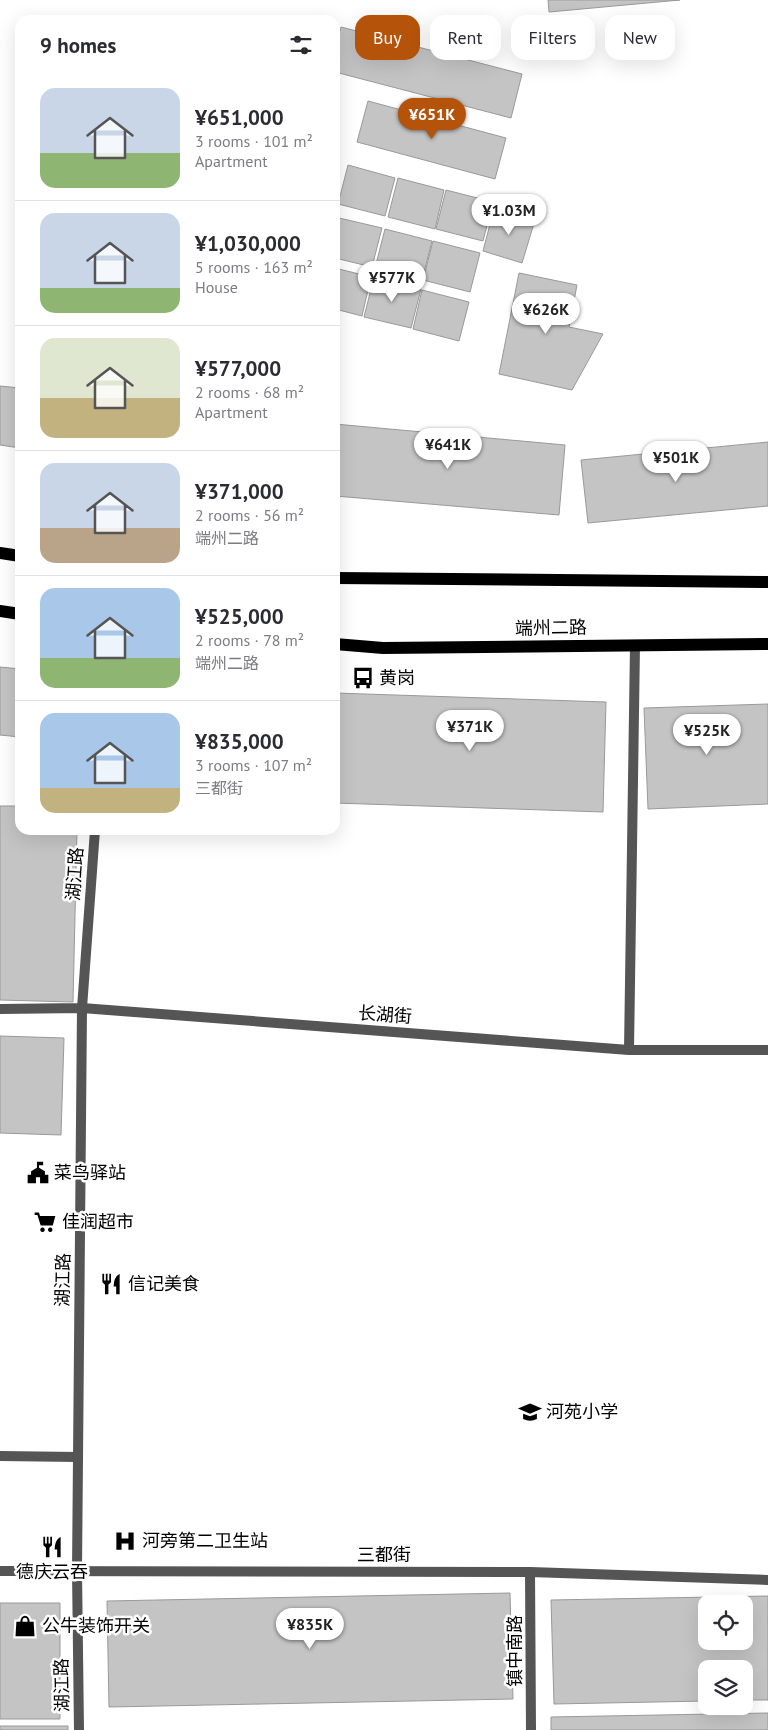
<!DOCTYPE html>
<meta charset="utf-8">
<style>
body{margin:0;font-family:"PT Sans","Noto Sans SC",sans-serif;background:#f7f7f7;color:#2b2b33;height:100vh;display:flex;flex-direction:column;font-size:19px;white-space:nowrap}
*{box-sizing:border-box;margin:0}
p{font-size:16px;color:#7c7c81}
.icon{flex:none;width:28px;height:28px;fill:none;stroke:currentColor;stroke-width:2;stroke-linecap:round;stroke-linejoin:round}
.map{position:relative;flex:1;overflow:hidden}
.side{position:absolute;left:15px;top:15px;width:325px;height:820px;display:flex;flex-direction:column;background:#fff;border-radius:15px;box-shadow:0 5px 20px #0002}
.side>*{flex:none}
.banner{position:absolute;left:355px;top:15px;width:338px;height:45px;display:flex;gap:10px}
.buttons{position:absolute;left:698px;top:1595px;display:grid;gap:10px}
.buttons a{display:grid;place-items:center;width:55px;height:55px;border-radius:10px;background:#fff;box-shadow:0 5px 20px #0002;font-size:25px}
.price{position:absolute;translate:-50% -42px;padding:0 11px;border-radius:18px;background:#fff;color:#222;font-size:16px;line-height:32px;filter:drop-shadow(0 1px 2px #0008)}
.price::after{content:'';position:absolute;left:50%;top:30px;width:15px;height:11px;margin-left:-8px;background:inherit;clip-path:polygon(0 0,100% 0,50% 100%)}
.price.current{background:#b45309;color:#fff}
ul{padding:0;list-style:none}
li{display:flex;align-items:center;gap:15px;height:125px;padding:0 25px}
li+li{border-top:1px solid #e1e1e2}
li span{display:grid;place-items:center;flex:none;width:140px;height:100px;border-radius:15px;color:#555}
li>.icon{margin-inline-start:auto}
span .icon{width:60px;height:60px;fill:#fffc;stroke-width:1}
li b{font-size:21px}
h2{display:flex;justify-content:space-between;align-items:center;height:60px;padding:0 25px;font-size:21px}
.chip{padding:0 18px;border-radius:15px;background:#fff;box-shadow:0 5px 20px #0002;font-size:18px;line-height:45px}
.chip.current{background:#b45309;color:#fff}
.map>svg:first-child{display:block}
.building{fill:#c4c4c4;stroke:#999;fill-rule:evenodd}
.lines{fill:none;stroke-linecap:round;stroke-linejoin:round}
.lane{stroke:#555;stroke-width:10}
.street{stroke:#555;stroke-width:10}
.primary{stroke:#000;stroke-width:12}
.labels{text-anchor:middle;stroke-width:5;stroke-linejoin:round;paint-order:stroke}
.street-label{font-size:18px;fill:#000;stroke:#fff}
.poi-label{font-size:18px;fill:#000;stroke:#fff;text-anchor:start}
</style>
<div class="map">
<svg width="768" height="1730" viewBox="0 0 768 1730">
<rect width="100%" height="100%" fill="#fff"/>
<!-- building -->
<path class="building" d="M548,0H680L549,12Z
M341,27L522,74L511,118L335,72V50Z
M368,101L506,138L495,179L357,142Z
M348,165L395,178L385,216L338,204Z
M398,178L444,190L435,229L388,217Z
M446,190L493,202L483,241L436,229Z
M494,209L535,220L522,263L483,251Z
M335,217L382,228L372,267L335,258Z
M385,229L432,241L422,280L375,268Z
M433,241L480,253L470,292L423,280Z
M335,268L371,277L362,316L335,309Z
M519,273L577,285L569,327L603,334L572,390L499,374Z
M374,277L421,289L411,328L364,317Z
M422,290L469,302L459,341L413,329Z
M0,386L20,388V448L0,445Z
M335,424L565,445L559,515L335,496Z
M768,442V506L588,523L581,460Z
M0,667L20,669V737L0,735Z
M335,693L606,702L603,812L335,803Z
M768,704V804L648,809L644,708Z
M0,806H20V830H77L73,1002L0,1000Z
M0,1036L64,1038L61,1135L0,1133Z
M510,1593L513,1699L109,1707L107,1601Z
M768,1596V1700H744V1669H706V1701L554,1704L551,1600ZM706,1604H744V1641H706Z
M0,1603H60V1719H0Z
M768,1713V1730H551V1717Z
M0,1726H68V1730H0Z"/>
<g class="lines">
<!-- lane -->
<path class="lane" d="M0,1456L78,1457"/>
<!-- street -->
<path class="street" d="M0,1009L82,1008L629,1050H768
M629,1050L635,645
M0,1571L530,1572L768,1580
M530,1572L531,1730
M79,1730L77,1571L82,1008L95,830"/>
<!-- primary -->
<path class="primary" d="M0,553L20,556
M335,578L768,582
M0,611L20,614
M335,644L383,648L768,644"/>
</g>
<!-- icons -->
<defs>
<g id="bus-bare" transform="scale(1.725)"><path d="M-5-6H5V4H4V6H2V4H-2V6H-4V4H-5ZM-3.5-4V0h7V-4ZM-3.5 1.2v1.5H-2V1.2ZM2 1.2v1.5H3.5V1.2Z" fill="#000" stroke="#fff" stroke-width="2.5" paint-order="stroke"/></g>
<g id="civic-bare" transform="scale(1.725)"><path d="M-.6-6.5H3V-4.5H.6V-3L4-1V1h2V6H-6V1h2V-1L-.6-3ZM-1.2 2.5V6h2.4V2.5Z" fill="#000" stroke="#fff" stroke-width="2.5" paint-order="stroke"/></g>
<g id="supermarket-bare" transform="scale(1.725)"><path d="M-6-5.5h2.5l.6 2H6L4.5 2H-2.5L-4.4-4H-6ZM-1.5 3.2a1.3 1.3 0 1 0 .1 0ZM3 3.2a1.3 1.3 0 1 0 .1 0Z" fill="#000" stroke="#fff" stroke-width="2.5" paint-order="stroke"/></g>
<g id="restaurant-bare" transform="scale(1.725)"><path d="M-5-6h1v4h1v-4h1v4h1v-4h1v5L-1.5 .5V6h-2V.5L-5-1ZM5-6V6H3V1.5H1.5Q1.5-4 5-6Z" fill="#000" stroke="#fff" stroke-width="2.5" paint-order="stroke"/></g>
<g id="school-bare" transform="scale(1.725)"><path d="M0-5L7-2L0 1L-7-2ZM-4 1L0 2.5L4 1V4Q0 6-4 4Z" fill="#000" stroke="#fff" stroke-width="2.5" paint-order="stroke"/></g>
<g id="hospital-bare" transform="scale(1.725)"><path d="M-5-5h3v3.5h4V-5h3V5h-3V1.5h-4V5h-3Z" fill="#000" stroke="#fff" stroke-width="2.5" paint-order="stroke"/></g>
<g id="shop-bare" transform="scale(1.725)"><path d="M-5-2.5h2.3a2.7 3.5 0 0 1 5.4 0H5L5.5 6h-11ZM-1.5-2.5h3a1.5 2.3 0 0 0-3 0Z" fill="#000" stroke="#fff" stroke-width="2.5" paint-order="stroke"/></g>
</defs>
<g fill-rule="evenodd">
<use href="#bus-bare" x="363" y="678"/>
<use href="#civic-bare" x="38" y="1173"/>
<use href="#supermarket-bare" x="45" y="1222"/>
<use href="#restaurant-bare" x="111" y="1284"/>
<use href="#school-bare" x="530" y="1412"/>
<use href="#hospital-bare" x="125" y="1541"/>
<use href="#restaurant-bare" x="52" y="1547"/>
<use href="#shop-bare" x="25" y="1626"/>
</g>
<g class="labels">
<!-- street labels -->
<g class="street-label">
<text transform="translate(551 628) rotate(-1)" y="6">端州二路</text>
<text transform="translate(75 874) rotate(-86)" y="6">湖江路</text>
<text transform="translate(385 1015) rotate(4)" y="6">长湖街</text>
<text transform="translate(63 1280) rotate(-89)" y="6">湖江路</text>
<text x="384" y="1561">三都街</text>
<text transform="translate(515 1651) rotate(-90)" y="6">镇中南路</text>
<text transform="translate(62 1685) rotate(-91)" y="6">湖江路</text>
</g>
<!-- poi labels -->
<g class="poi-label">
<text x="379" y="684">黄岗</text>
<text x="54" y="1179">菜鸟驿站</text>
<text x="62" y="1228">佳润超市</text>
<text x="128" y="1290">信记美食</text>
<text x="546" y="1418">河苑小学</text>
<text x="142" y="1547">河旁第二卫生站</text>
<text x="52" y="1578" text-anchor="middle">德庆云吞</text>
<text x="42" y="1632">公牛装饰开关</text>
</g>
</g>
</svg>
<div class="buttons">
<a><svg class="icon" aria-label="locate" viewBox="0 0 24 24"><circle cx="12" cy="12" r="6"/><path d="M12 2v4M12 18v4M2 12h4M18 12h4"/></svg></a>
<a><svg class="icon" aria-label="layers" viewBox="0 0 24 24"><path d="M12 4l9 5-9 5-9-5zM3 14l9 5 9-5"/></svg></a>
</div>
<b class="price current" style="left:432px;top:140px">¥651K</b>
<b class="price" style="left:509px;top:236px">¥1.03M</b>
<b class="price" style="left:392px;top:303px">¥577K</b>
<b class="price" style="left:546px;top:335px">¥626K</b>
<b class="price" style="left:448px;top:470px">¥641K</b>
<b class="price" style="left:676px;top:483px">¥501K</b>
<b class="price" style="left:470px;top:752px">¥371K</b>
<b class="price" style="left:707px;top:756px">¥525K</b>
<b class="price" style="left:310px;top:1650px">¥835K</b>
<div class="banner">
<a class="chip current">Buy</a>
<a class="chip">Rent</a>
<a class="chip">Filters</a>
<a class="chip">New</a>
</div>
<section class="side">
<h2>9 homes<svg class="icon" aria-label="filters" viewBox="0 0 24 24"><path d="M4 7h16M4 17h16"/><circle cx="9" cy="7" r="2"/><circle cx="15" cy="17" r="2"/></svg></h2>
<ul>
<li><span style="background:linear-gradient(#c9d6e8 65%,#8fb573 0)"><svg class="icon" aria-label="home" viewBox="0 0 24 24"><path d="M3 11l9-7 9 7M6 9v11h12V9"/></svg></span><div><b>¥651,000</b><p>3 rooms · 101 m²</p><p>Apartment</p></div></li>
<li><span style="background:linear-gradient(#c9d6e8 75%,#8fb573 0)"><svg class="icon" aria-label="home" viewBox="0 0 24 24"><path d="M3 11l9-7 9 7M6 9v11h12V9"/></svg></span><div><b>¥1,030,000</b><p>5 rooms · 163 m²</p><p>House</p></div></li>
<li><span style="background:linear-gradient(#dfe7d0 60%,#c2b280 0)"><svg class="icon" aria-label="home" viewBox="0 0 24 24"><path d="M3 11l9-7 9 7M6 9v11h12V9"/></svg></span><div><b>¥577,000</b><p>2 rooms · 68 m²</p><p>Apartment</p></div></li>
<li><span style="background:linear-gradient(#c9d6e8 65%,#b9a48a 0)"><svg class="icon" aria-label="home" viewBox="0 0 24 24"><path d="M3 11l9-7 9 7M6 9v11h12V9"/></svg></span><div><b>¥371,000</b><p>2 rooms · 56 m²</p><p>端州二路</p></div></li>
<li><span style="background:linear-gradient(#a9c7e8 70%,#8fb573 0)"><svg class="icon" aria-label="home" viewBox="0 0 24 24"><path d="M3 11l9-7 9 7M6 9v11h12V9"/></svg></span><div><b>¥525,000</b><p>2 rooms · 78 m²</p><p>端州二路</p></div></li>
<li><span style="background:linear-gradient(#a9c7e8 75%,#c2b280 0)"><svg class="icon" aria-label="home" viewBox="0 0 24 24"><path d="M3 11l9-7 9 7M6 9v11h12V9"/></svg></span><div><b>¥835,000</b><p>3 rooms · 107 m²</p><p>三都街</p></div></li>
</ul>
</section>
</div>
